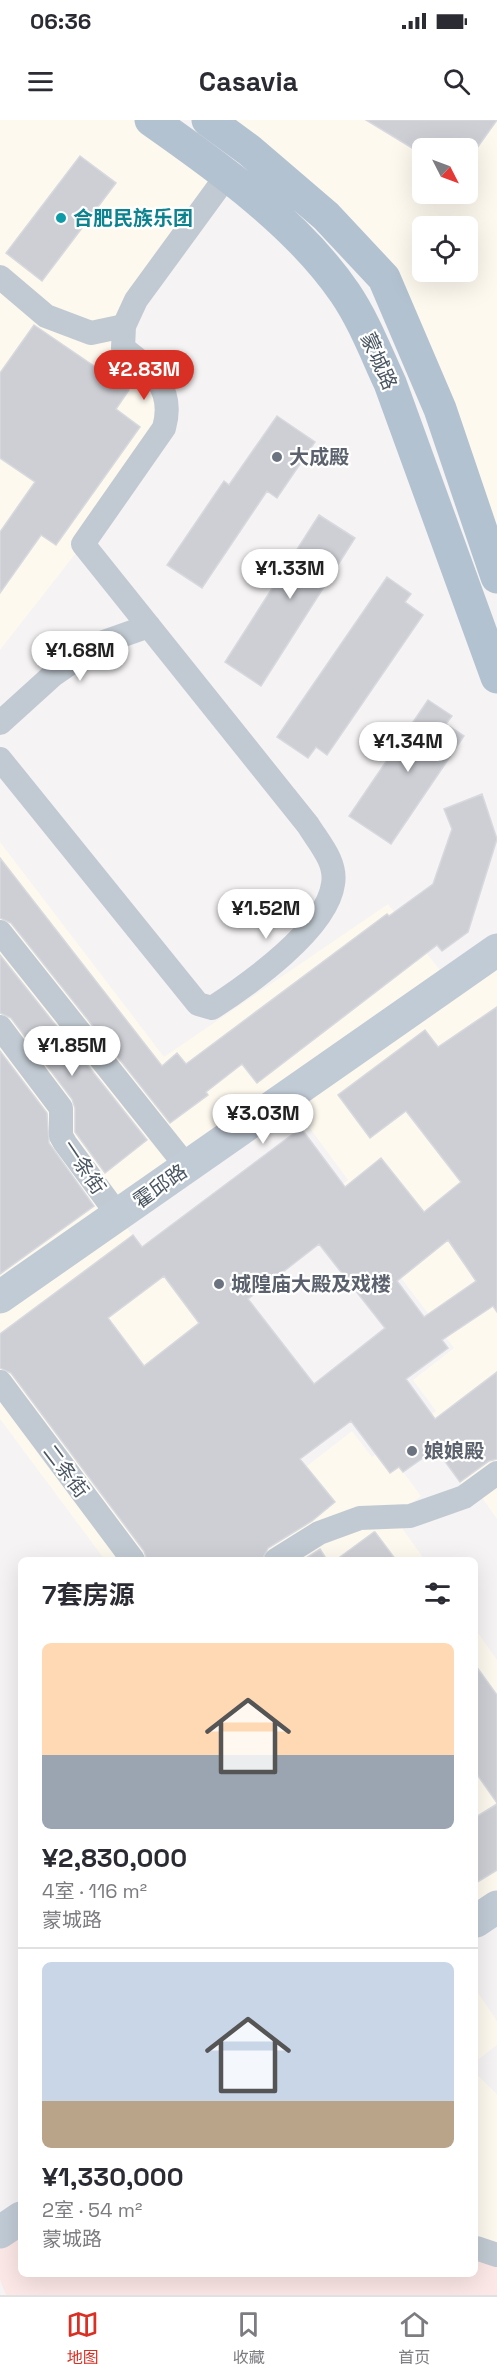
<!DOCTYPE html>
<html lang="zh">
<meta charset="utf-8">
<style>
body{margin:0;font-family:"Space Grotesk","Noto Sans SC",sans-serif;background:#f7f7f7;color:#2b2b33;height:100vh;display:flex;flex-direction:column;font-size:22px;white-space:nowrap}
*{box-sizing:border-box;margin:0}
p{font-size:20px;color:#7c7c81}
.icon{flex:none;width:33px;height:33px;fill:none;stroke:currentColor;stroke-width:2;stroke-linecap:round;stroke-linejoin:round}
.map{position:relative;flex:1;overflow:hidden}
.side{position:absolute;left:18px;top:1437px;width:460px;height:720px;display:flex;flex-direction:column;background:#fff;border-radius:9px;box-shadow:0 6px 24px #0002}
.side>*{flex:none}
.needle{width:39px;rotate:132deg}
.controls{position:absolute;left:412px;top:18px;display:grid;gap:12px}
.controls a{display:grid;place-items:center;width:66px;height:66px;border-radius:9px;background:#fff;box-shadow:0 6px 24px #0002;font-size:30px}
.price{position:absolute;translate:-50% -51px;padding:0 14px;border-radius:21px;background:#fff;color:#222;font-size:20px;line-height:39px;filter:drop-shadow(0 2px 3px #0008)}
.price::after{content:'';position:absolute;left:50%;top:36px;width:18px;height:14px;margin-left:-9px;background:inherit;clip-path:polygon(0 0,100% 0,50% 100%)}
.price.selected{background:#d93025;color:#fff}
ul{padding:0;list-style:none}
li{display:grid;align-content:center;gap:12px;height:318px;padding:0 24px}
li+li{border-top:2px solid #e1e1e2}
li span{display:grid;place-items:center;height:186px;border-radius:9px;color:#555}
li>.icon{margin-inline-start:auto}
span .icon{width:108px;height:108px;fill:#fffc;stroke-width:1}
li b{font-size:26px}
h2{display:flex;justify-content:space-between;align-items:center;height:72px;padding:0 24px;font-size:26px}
.status{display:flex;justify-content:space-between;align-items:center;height:42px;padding:0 30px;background:#fff;direction:ltr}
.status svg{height:16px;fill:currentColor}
header{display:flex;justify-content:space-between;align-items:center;height:78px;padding:0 24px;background:#fff;font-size:27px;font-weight:700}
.tabs{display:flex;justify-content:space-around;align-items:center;height:84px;border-top:2px solid #e1e1e2;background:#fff;font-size:16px;color:#7c7c81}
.tabs a{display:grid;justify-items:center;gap:3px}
.tabs .selected{color:#d93025}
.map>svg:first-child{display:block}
.commercial{fill:#fdf9ef;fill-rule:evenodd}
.medical{fill:#fce8e6}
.building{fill:#cdcfd5;stroke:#d7d9de;stroke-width:1.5;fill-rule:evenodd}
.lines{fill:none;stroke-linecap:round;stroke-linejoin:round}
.street{stroke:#c1cad2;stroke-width:24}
.secondary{stroke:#c1cbd6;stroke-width:33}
.primary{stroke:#b3c2d1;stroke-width:33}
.culture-dot{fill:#0f9aa8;stroke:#fff;stroke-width:2}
.worship-dot{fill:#6b7280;stroke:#fff;stroke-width:2}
.labels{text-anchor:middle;stroke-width:4.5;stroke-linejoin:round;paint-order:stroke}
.culture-label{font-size:20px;font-weight:bold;fill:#0d838f;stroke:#fff;text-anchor:start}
.street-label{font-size:20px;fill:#4a5661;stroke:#fff}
.worship-label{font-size:20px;font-weight:bold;fill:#5b616d;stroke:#fff;text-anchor:start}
</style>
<div class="status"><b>06:36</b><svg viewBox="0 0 49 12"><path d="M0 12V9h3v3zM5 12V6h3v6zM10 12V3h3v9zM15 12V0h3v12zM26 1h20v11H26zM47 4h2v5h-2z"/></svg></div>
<header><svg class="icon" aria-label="menu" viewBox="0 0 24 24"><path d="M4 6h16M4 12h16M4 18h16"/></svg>Casavia<svg class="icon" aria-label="search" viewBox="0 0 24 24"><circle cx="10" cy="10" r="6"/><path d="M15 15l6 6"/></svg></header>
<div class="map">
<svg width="497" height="2175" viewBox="0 0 497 2175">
<rect width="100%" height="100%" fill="#f5f3f3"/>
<!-- commercial -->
<path class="commercial" d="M0,0H151L228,54L124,206L169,291L83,424L0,530Z
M208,0H497V457L384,158ZM423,28H468V74H423ZM423,106H468V152H423Z
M0,722L164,937L388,784L450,863L497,830V1399L476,1369L468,1373L417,1305L436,1291L413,1260L454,1228L335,1070L348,1060L287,977L118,1096L307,1346L352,1311L372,1337L385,1328L421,1376L394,1397L425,1440H105L0,1299Z
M476,1510L497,1540V1787L476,1801Z
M476,1870L497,1901V1925L476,1941Z
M476,1954L497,1974V2135L476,2128Z"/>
<!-- medical -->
<path class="medical" d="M21,2098V2154H476V2128L497,2135V2175H6L0,2159V2112Z"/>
<!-- building -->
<path class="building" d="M366,0H497L477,28H412Z
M80,36L116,63L42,161L6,133Z
M34,205L129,270L116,289L140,307L56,425L41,415L0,473V412L35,362L0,338V253Z
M277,296L315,322L277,378L267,371L202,468L167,445L224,361L229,365Z
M319,395L355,418L261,566L225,542Z
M387,457L411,474L405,482L423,495L327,635L316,627L308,638L277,617Z
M428,580L452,596L446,604L464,616L391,724L349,696Z
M482,674L497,719L468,812L442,831L437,825L257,963L242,944L206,972L208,975L170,1003L11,803L0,798V738L162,946L177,933L186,944L387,794L389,796L433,764L452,709L444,689Z
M0,835L147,1020L105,1053L75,1012V988L72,979L11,898L0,893Z
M497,887V1192L493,1186L442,1220L448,1228L406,1259L435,1299L497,1252V1339L489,1341L460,1362L436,1329L403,1352L399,1347L390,1353L351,1301L300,1339L335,1382L312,1401L268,1428L262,1440H147L144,1431L11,1253L0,1248V1214L133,1115L142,1127L301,1008L345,1067L381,1038L424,1092L461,1062L406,991L370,1018L338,975L425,910L438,927ZM448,1120L476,1161L424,1197L397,1161ZM319,1124L385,1208L314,1264L248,1179ZM164,1156L199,1203L144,1246L108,1198Z
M0,931L47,993L49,1023L94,1086L0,1154Z
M375,1412L396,1440H336L374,1412Z
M320,1429L327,1440H303Z
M476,1546L497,1575V1683L476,1653Z
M497,1684V1750L476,1763V1697Z"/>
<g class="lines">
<!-- street -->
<path class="street" d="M0,157L46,196L91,213L124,206
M0,603L53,555L98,524L149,506
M0,639L198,884L212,888C249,864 327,809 333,764C337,742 319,723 308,705L83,424L164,308C175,269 152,250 123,228L124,206L136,180L228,54
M0,812L187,1047
M0,907L61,988V1016L65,1023L118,1095
M0,1262L133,1440
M276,1440L319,1413L360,1398L410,1396L464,1377L497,1353
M476,2128L497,2135"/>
<!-- secondary -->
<path class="secondary" d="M0,1177L497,830
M476,1801L497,1787
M0,2112L21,2098"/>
<!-- primary -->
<path class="primary" d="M151,0C218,47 298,104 345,173C364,201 376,233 390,263L497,557
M208,0L249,30L326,96L384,158L440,289L497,457"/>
</g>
<!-- markers -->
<circle class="culture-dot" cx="61" cy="98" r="6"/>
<g class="worship-dot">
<circle cx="277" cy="337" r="6"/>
<circle cx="219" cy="1164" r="6"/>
<circle cx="412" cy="1331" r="6"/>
</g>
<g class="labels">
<!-- culture labels -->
<g class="culture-label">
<text x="73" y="105">合肥民族乐团</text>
</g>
<!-- street labels -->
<g class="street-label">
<text transform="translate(379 241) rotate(66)" y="7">蒙城路</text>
<text transform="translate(84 1047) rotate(56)" y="7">一条街</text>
<text transform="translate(160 1066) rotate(-35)" y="7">霍邱路</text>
<text transform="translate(66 1351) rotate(53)" y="7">二条街</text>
</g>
<!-- worship labels -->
<g class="worship-label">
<text x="289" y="344">大成殿</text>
<text x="231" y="1171">城隍庙大殿及戏楼</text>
<text x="424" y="1338">娘娘殿</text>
</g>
</g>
</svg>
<div class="controls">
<a><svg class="needle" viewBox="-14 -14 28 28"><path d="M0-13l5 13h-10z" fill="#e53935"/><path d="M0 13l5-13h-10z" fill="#7c7c81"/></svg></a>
<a><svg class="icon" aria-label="locate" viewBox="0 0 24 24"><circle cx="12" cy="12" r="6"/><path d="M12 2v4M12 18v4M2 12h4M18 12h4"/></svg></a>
</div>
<b class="price selected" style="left:144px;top:281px">¥2.83M</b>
<b class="price" style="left:290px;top:480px">¥1.33M</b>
<b class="price" style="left:80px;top:562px">¥1.68M</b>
<b class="price" style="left:408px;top:653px">¥1.34M</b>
<b class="price" style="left:266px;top:820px">¥1.52M</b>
<b class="price" style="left:72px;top:957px">¥1.85M</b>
<b class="price" style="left:263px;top:1025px">¥3.03M</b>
<section class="side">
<h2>7套房源<svg class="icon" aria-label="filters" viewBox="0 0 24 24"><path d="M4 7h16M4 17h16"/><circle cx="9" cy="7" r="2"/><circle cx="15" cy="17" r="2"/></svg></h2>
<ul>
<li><span style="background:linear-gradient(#ffd9b3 60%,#9aa5b1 0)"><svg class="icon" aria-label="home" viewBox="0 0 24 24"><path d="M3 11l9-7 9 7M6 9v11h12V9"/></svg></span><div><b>¥2,830,000</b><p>4室 · 116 m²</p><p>蒙城路</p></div></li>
<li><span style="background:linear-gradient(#c9d6e8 75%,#b9a48a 0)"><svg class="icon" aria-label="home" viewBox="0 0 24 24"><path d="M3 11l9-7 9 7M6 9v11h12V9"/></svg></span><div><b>¥1,330,000</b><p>2室 · 54 m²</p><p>蒙城路</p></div></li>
</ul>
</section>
</div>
<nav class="tabs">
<a class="selected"><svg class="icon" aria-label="map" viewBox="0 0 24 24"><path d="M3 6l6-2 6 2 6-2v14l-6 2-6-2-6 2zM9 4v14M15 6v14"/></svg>地图</a>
<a><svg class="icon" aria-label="saved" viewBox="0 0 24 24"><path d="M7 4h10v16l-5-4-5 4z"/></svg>收藏</a>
<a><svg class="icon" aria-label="home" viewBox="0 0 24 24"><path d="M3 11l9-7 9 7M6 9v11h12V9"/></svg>首页</a>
</nav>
